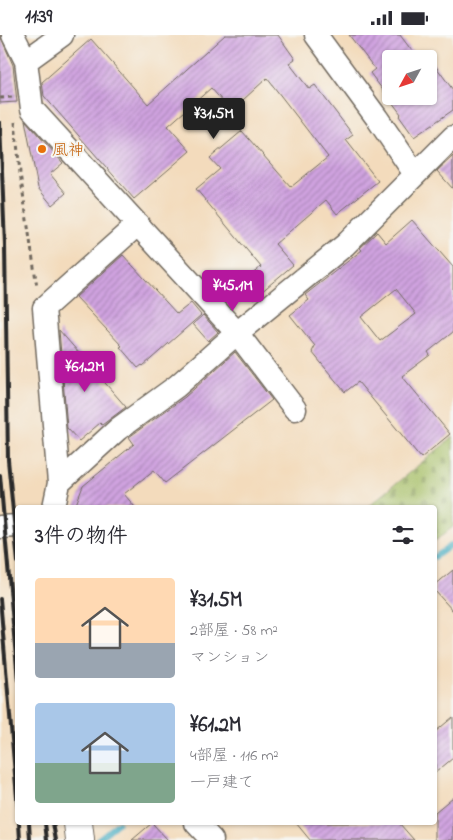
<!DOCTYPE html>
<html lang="ja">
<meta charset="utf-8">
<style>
body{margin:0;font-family:"Indie Flower","Klee One",sans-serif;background:#f2f2f3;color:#2b2b33;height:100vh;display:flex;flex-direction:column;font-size:19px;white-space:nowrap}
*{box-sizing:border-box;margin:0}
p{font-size:16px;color:#7c7c81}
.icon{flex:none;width:28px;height:28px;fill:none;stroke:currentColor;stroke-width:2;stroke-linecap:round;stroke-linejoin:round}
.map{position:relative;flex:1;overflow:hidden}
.panel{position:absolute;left:15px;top:470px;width:422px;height:320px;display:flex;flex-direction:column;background:#fff;border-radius:5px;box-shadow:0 1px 4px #0004}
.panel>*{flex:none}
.needle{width:32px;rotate:230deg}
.fabs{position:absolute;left:382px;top:15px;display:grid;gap:10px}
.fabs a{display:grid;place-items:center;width:55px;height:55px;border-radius:5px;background:#fff;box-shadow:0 1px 4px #0004;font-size:25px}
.price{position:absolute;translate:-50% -42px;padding:0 11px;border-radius:5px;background:#b5179e;color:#fff;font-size:16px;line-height:32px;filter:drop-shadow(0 1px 2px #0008)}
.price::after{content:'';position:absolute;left:50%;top:30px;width:15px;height:11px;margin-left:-8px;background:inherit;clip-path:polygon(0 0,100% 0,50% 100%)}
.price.selected{background:#222;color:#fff}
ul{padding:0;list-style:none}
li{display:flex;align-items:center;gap:15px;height:125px;padding:0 20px}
li span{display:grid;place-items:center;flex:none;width:140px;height:100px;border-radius:5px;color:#555}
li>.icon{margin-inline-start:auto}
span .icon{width:60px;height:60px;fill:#fffc;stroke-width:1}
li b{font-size:21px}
h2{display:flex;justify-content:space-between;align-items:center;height:60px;padding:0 20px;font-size:21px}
.status{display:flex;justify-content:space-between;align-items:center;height:35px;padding:0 25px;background:#fff;direction:ltr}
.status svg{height:14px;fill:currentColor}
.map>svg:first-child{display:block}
.cemetery{fill:url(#cemetery-stones);stroke:#687447}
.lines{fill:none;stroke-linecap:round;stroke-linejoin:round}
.stream{stroke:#3ea9be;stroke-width:5.5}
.building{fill:url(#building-hatch);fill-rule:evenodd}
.minor-casing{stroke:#71695e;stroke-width:25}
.tertiary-casing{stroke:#71695e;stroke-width:30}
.path{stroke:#71695e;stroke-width:3;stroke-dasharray:4 4;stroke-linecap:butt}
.minor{stroke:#fff;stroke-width:22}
.tertiary{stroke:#fff;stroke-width:28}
.rail{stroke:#2b2b2b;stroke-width:4}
.food-dot{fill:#e8710a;stroke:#f6f6f2;stroke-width:2}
.labels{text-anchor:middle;stroke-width:4;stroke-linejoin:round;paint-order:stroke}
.food-label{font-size:16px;fill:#c56008;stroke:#f6f6f2;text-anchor:start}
</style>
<div class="status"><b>11:39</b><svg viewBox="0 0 49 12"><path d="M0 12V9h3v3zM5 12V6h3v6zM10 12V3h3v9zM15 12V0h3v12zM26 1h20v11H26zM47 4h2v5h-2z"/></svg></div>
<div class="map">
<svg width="453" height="805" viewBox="0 0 453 805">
<defs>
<pattern id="cemetery-stones" width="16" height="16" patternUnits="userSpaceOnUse" patternTransform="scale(1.25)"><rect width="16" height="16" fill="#a5be63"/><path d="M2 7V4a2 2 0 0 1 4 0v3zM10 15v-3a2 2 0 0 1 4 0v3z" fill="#879b52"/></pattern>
<pattern id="building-hatch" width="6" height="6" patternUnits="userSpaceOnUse" patternTransform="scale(1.25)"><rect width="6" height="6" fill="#d0a3e0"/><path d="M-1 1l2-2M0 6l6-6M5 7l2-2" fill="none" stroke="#a985b6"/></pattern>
</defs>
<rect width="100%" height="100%" fill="#f6f6f2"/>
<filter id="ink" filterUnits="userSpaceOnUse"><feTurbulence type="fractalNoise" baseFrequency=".02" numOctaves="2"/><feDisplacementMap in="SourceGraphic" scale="10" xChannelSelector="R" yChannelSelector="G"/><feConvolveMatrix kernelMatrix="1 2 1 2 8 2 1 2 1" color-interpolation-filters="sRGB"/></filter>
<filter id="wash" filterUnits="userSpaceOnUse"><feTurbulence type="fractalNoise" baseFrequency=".0096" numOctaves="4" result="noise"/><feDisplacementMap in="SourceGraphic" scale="20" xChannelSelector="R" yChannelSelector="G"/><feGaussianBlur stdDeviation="1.12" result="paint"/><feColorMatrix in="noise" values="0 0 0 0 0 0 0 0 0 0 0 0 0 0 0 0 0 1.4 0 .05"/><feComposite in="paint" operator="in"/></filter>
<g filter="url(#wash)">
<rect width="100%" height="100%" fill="#f3dbbc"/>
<!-- cemetery -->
<path class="cemetery" d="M453,402V492L435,506V472H367Z"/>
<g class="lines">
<!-- stream -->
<path class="stream" d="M435,522L453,509
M97,805L118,788"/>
</g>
<g id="blocks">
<!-- building -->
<path class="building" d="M0,0L13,30L17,67L0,68Z
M225,0H278L295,24L289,28L309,54L315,50L353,100L346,105L378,146L337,179L326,165L275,209L293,230L253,264L240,249L261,232L196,154L220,134L210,123L242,96L291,152L328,122L267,43L231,76L211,53L168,91L190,116L134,164L44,61L42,47L91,4L148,69Z
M349,0H400L418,24H391V61H429V22L453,55V75L414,102L399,81L401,79L370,38L375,34Z
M25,85L63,128L50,139L66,158L52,170L38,153Z
M453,121V154L437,136Z
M412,185L453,232V297L428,317L430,320L402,341L450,399L421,423L358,347L345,357L312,317L315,311L290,280L309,265L305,260L362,215L360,213L377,197L386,208ZM396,254L416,279L380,306L361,282Z
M123,220L177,279L191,268L201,280L143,331L142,330L138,333L120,312L122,311L76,262Z
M203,280L218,297L208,306L193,289Z
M59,295L126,372L102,390L100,388L79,406L67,393Z
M235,317L272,365L165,448L154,435L124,459L135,472H75L83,451L134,409L129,402L185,362Z
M453,535V576L435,556V550Z
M453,682V723L435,738V697Z
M453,762V805H435V777Z
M152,788L168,805H132Z
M296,788H399L414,805H310Z"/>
</g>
</g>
<g filter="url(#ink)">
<use href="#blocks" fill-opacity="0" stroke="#71695e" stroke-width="1"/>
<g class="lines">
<!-- minor casing -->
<g class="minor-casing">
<path id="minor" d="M13,0L26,26
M62,0L26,26L32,74L237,298L295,374
M316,0L377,83L415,139
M59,448L44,273L138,189
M54,472L59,448L118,394L177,351L237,298L345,210L453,102
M0,492L18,491
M196,788L212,805"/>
</g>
<!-- tertiary casing -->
<g class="tertiary-casing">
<path id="tertiary" d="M78,788L80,805"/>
</g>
<!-- path -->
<path class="path" d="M0,63L12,62
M15,87L20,138L37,252"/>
<!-- minor -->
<use href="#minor" class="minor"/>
<!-- tertiary -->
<use href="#tertiary" class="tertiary"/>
<!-- rail -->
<path class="rail" d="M0,88L5,210L8,425L18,527
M0,440L18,645
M0,564L18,774
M19,788L20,805
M29,788L30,805
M45,788L47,805
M53,788L56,805"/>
</g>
</g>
<!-- markers -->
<circle class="food-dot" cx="42" cy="114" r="5"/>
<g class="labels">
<!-- food labels -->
<g class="food-label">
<text x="52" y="120">風神</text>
</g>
</g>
</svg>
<div class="fabs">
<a><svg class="needle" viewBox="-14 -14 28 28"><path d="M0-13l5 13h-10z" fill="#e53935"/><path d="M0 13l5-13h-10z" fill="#7c7c81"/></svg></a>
</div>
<b class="price selected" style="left:214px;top:105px">¥31.5M</b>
<b class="price" style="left:233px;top:277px">¥45.1M</b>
<b class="price" style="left:85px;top:358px">¥61.2M</b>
<section class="panel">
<h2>3件の物件<svg class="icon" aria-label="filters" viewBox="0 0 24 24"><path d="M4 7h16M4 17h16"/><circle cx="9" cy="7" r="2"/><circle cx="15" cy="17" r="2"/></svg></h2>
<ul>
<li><span style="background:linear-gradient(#ffd9b3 65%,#9aa5b1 0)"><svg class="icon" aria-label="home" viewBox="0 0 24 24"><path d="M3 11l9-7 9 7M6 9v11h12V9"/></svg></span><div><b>¥31.5M</b><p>2部屋 · 58 m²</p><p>マンション</p></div></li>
<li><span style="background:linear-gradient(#a9c7e8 60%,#7fa58c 0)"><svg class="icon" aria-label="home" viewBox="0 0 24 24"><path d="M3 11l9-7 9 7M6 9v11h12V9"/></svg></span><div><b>¥61.2M</b><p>4部屋 · 116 m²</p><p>一戸建て</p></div></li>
</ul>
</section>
</div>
